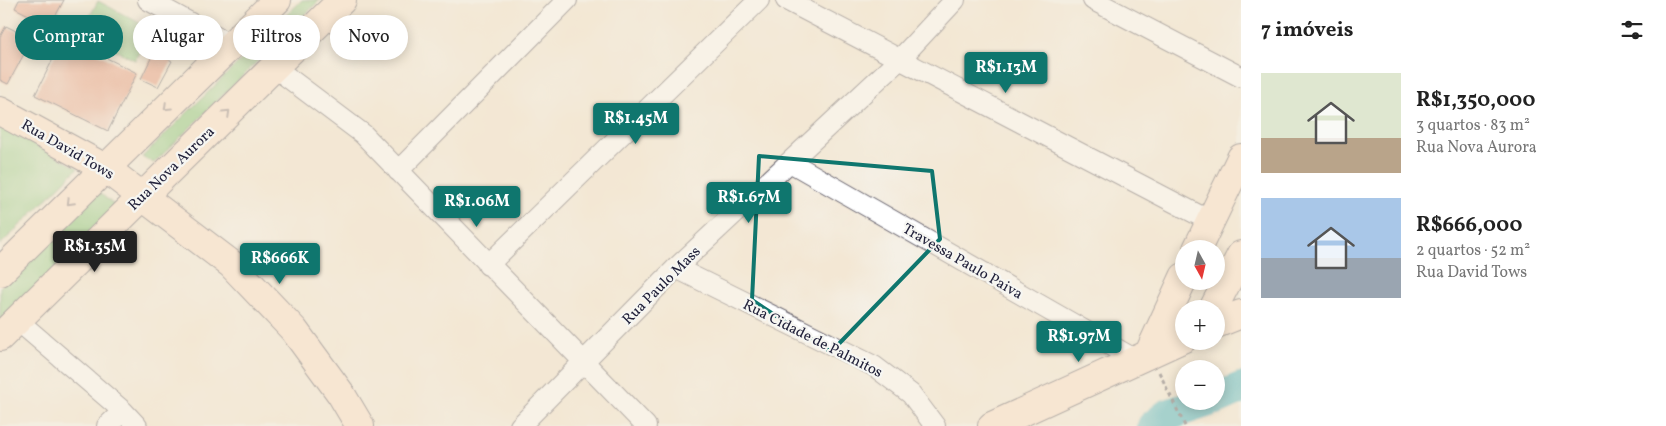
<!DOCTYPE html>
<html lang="pt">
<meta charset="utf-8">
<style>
body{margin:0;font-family:Vollkorn,serif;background:#f2f2f2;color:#222;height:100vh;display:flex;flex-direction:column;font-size:19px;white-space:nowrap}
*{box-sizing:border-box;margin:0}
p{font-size:16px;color:#767676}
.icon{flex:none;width:28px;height:28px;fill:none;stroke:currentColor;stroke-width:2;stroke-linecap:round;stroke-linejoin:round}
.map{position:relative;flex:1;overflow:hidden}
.drawer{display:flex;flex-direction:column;background:#fff;width:425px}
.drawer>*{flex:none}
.top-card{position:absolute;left:15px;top:15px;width:475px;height:45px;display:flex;gap:10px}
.needle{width:32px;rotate:172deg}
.controls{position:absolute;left:1175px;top:240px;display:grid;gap:10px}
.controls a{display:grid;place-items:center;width:50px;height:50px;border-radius:50%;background:#fff;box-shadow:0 2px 12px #0003;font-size:25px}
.price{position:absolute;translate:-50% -42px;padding:0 11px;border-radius:5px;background:#0f766e;color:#fff;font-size:16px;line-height:32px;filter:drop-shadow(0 1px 2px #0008)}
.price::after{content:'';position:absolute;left:50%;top:30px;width:15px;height:11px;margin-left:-8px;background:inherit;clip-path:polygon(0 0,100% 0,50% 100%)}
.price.on{background:#222;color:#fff}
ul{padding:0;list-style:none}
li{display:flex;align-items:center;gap:15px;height:125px;padding:0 20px}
li span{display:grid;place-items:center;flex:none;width:140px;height:100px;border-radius:0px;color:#555}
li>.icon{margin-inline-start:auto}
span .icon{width:60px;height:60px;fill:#fffc;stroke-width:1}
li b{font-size:21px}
h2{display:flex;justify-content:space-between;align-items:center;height:60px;padding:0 20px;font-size:21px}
.pill{padding:0 18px;border-radius:22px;background:#fff;box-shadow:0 2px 12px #0003;font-size:18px;line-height:45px}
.pill.on{background:#0f766e;color:#fff}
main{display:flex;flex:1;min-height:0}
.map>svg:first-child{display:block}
.green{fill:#8ccb82;stroke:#57765e}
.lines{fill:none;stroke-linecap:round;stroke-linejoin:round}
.river{stroke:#49b6c4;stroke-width:32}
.building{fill:#e69e85}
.street-casing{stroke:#6b6771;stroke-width:22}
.secondary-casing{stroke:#6b6771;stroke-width:30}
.path{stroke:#6b6771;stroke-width:3;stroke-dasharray:4 4;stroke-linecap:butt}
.street{stroke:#fff;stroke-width:20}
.secondary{stroke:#fde4d1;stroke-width:28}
.oneway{stroke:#9a8d8e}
.marked{fill:none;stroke:#0f766e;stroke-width:4;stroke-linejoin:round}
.labels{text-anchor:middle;stroke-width:4.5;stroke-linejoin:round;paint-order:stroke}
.street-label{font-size:15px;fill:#22223b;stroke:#f6f6f2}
</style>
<main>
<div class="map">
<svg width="1241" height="426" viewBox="0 0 1241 426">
<rect width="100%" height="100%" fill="#f6f6f2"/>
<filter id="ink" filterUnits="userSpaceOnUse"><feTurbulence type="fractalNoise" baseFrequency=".02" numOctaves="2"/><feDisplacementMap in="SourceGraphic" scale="10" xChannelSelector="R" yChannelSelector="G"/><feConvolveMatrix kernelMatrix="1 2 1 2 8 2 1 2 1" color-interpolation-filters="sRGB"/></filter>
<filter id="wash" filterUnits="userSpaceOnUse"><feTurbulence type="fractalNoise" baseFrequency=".0096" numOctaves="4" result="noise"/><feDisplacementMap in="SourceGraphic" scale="20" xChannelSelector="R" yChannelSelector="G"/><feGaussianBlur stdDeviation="1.12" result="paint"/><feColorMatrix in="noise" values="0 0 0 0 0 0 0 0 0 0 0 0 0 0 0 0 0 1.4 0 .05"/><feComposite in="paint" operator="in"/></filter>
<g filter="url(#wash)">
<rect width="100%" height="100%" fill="#f3e7d4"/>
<!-- green -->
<path class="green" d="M302,0H320L154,163L142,157Z
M98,1L151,29L135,60L81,33Z
M0,126L78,168L0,245Z
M97,191L117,207L0,323V287Z"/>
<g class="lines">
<!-- river -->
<path class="river" d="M1216,399L1241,388
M1153,426L1167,415L1209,401"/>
</g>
<g id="blocks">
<!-- building -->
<path class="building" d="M19,0H64L50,26L15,8Z
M170,22L187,31L174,58L156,49Z
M6,26L32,39L8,84L0,80V37Z
M64,37L137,73L108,131L35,95Z
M154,52L172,61L158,87L141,79Z"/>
</g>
</g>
<g filter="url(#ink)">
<use href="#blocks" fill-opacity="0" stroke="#6b6771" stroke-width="1"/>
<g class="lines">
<!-- street casing -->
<g class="street-casing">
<path id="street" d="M148,0L231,45
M786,0L1210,221
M1093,0L1241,77
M274,67L363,134L646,426
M790,162L1136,360
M398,171L567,0
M488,265L759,0
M676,268L874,366L911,394L935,426
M17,320L123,411L137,426
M107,426L123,411
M520,426L676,268L901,58L955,0"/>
</g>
<!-- secondary casing -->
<g class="secondary-casing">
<path id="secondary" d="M0,111L105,168L231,264L294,330L341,394L360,426
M1197,249L1241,158
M0,272L277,0
M1213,309L1241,255
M1216,324L1241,314
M0,337L342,0
M1149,353L1184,277
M992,426L1184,338"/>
</g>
<!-- path -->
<path class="path" d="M1159,372L1185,426"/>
<!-- street -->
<use href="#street" class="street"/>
<!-- secondary -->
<use href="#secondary" class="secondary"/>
</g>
<!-- one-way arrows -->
<defs><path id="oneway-chevron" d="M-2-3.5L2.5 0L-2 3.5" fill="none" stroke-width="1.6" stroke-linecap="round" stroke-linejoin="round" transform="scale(1.25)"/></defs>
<g class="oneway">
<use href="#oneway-chevron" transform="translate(167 107) rotate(136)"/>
<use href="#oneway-chevron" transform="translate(227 113) rotate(-44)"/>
<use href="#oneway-chevron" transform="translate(70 202) rotate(135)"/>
</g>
</g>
<!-- marked area -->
<path d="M0 0H1241V426H0ZM759,156L932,171L940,239L831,352L752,300Z" fill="#f3e7d4" fill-opacity=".55" fill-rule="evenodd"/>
<path class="marked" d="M759,156L932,171L940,239L831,352L752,300Z"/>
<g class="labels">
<!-- street labels -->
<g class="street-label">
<text transform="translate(68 149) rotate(30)" y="5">Rua David Tows</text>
<text transform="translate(171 168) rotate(-44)" y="5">Rua Nova Aurora</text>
<text transform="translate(963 261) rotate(30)" y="5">Travessa Paulo Paiva</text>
<text transform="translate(661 285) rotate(-45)" y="5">Rua Paulo Mass</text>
<text transform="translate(813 338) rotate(27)" y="5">Rua Cidade de Palmitos</text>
</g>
</g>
</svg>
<div class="controls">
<a><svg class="needle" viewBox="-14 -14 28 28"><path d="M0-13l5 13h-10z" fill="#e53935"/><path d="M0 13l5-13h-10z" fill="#767676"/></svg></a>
<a>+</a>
<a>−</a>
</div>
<b class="price" style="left:1006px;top:94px">R$1.13M</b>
<b class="price" style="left:636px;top:145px">R$1.45M</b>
<b class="price" style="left:749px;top:224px">R$1.67M</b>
<b class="price" style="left:477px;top:228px">R$1.06M</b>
<b class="price on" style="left:95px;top:273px">R$1.35M</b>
<b class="price" style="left:280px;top:285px">R$666K</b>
<b class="price" style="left:1079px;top:363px">R$1.97M</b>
<div class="top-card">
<a class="pill on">Comprar</a>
<a class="pill">Alugar</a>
<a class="pill">Filtros</a>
<a class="pill">Novo</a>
</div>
</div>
<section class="drawer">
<h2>7 imóveis<svg class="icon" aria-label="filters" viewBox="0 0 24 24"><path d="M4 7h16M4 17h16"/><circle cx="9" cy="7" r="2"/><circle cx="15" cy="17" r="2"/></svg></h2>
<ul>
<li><span style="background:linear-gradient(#dfe7d0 65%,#b9a48a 0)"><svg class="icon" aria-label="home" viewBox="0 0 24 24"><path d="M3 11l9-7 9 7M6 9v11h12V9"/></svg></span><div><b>R$1,350,000</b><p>3 quartos · 83 m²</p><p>Rua Nova Aurora</p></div></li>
<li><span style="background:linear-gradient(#a9c7e8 60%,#9aa5b1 0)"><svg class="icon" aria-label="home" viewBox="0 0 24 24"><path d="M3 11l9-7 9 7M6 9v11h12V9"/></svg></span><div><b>R$666,000</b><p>2 quartos · 52 m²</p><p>Rua David Tows</p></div></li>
</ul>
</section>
</main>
